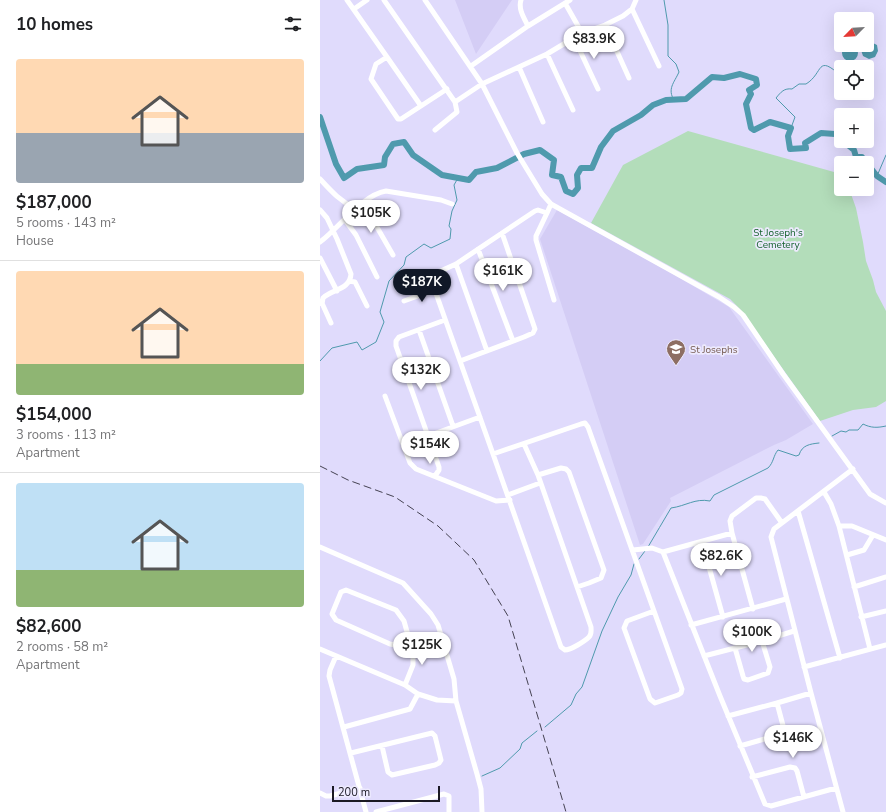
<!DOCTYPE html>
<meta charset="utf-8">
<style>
body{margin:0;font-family:"Nunito Sans",sans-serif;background:#f2f2f2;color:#202124;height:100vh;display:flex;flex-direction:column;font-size:15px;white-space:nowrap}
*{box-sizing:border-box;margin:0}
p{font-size:13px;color:#757577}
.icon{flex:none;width:22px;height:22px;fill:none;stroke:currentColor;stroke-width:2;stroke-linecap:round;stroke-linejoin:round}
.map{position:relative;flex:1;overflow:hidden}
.drawer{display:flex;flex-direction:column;background:#fff;width:320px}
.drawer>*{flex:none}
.needle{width:26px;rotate:246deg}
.controls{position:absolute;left:514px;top:12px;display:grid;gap:8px}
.controls a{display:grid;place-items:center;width:40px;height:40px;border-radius:4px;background:#fff;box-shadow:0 4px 16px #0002;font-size:20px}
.scale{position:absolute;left:12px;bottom:10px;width:108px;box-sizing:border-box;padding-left:4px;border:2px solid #1b1924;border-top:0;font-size:11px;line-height:14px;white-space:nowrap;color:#1b1924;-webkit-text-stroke:3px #edeafe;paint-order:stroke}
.price{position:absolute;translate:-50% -34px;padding:0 9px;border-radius:14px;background:#fff;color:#222;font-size:13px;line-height:26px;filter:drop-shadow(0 1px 2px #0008)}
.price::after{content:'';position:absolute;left:50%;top:24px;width:12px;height:9px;margin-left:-6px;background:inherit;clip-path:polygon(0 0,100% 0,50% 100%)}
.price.current{background:#111827;color:#fff}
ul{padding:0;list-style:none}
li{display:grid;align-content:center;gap:8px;height:212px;padding:0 16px}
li+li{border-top:1px solid #e0e0e0}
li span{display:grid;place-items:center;height:124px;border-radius:4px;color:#555}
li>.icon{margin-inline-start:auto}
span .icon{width:72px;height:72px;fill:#fffc;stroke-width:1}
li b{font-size:17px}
h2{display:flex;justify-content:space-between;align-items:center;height:48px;padding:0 16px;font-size:17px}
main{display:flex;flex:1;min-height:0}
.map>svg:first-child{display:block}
.built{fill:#d4cdf5}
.green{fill:#b3ddba}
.water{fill:#4f9aad}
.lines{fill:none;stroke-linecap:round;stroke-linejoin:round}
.stream{stroke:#4f9aad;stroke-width:1}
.river{stroke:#4f9aad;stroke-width:6}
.minor{stroke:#fff;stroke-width:5}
.rail{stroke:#454252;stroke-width:1;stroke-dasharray:8 4;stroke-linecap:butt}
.labels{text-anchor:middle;stroke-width:3.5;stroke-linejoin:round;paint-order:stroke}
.park-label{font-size:10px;fill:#17632f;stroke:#edeafe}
.education-label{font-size:10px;fill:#785e54;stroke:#edeafe;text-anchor:start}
</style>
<main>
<section class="drawer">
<h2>10 homes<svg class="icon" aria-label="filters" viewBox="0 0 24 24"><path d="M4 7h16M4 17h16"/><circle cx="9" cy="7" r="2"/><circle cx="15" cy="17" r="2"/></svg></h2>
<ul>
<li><span style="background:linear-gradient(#ffd9b3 60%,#9aa5b1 0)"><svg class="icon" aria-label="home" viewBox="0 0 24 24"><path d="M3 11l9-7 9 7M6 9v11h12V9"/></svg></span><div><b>$187,000</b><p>5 rooms · 143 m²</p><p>House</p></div></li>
<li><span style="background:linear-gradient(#ffd9b3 75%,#8fb573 0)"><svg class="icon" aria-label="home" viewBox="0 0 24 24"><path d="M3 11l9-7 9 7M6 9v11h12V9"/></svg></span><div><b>$154,000</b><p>3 rooms · 113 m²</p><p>Apartment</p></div></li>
<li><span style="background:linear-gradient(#bfe0f5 70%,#8fb573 0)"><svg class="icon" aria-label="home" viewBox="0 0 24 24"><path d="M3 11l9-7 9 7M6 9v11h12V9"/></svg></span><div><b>$82,600</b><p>2 rooms · 58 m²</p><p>Apartment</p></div></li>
</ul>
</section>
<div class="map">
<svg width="566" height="812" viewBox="0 0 566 812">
<rect width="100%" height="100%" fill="#e0dbfc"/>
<!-- built -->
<path class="built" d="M135,0H192L156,54Z
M237,210L346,270L409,307L493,424L466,440L454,445L350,498L351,501L323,544L320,545L220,239Z"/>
<!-- green -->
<path class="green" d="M368,131L514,172L521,181V189H527L531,194L536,208L543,242L546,261L553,280L556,292L566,311V401L556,407L533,410L500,421L420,309L410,299L271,223L303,165Z"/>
<!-- water -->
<path class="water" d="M551,42L557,45L558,51L555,57L549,59L543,56L541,50L544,45H547V43Z
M522 53a8 8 0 1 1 16 0a8 8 0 1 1-16 0Z"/>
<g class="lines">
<!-- stream -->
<path class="stream" d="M344,0L348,25V56L356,64L359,72C354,83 347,89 354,100
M471,128L475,117L456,98C461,92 464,88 472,89L479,84H486C504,73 496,53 521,76
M557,176L566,155
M0,361L12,348L37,342L42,350L56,342L64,322L60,312L69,281L84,265L86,257L104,244L111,248L130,239L131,229L129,226L132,211L137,200L134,185L138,178
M512,436L521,431L526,432L529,430H538L543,424C551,428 557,428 566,426
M328,547C336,534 343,521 351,508C366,506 375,498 390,501L394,495L448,468C454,462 453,456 458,450L476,456L479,455C482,445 490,444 499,443
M319,559L325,551
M225,727L251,705L256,694L262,687L282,631L298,597L311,575L314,564
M162,776L180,768L200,749L202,743L217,731"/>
<!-- river -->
<path class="river" d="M0,117L16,164L24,178L37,169L64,165L65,157L73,144L84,142L93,155L122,175L149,180L156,172L177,168L204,154L220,150L234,160L232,175L241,177L246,191L253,194L258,188L257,175L261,168H272L281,147L293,131L321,115L333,105L346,100L366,99L392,77L404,78L420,74L436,79L437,85L429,90L431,94L426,104L431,128L434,130L450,122L471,128L468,136L470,149L486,148L485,143L501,133L515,134L521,132
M523,141L534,150L536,157H542L557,176L566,182"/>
<!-- minor -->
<path class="minor" d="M27,0L67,57L56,64L51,79L78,119H81L127,89
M64,0L135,102
M105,0L162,84L197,153L222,194L231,204L399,297L414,307L423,315L463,374L550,494L566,503
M201,0C198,9 204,18 208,26
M245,3L262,33
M34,9L47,0
M312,9L339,66
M285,25L309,78
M254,38L278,89
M227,54L253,110
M67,57L101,106
M151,66L208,26L250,0
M199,67L223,122
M115,130L137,112L135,102L162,84L227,54L262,33L285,25L303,16L312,9L316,0
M0,179C12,192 20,201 36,209
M41,204L54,222L73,255
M231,204L227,213L218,210L215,211L136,264L114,274L112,279L113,285L173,454L261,424L265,423L268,427L362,689L361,693L358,695L335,703L330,699L304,628L307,621L334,611
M0,210L7,218L17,239L31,274C30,290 12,289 3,298L2,304
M227,213L216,236V240L234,300
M25,220L36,235L57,277
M0,242C19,228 42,195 66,191L121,200L132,204
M158,249L193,341
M0,258L17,291
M136,264L167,351
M29,281L35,282L47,306
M1,301L11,323
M84,301L114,290
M99,330L133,426
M140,361L204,337L213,333L215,329L182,233
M65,396L90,463L96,469L176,501L190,500
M108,436L160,417
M173,454L241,647L245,650C251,650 265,641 269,637C272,634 271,630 271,627L218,475L204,444
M218,475L241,468L246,469L249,472L284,570L281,578L269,583L257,587
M115,476L119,470V467L76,346V341L79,337L125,320
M504,492L511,504L519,526L550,649
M188,495L220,483
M478,511L520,658
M519,526H532L566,540
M382,542L403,617
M0,547L83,583L111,614L118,625L134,679L136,701L157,774L161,789L162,812
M313,550L332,548L343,552L412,533
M343,552L400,696L445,804L451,806L516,788
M527,555L544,550L553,535
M534,587L566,577
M433,609L412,533L410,521L412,516L436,498H441L445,499L462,523
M541,617L566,611
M371,625L466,599
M415,648L423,676L424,679L428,680L448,673L450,667L442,641
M0,649L85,685L98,694L117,700L136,701
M16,656L10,670L9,676L46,812
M384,656L442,641L474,631
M484,667L566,645
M85,685L93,665V653L84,621L76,610L26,590L21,592L12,614L16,620L70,644L87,647L90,644
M457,703L491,693
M408,716L457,703L465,733L420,746
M24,727L90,709L98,694
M31,753L112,733L115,736L121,760L119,763L115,765L72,775L68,772L62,746
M432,777L470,767L475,768L477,771L484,797
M0,793L6,796H10L40,788
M56,812L124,794L129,796V812
M523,812L491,693L451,537L454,529L533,469"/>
<!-- rail -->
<path class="rail" d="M0,466L28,480L75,497L118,526L154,560L188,616L246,812"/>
</g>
<!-- icons -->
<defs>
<g id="university-pin" transform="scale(1)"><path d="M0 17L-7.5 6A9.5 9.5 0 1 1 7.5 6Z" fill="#8d6e63" stroke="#edeafe"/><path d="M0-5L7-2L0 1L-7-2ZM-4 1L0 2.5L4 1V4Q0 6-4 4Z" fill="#fff"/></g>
</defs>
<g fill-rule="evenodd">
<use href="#university-pin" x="356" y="349"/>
</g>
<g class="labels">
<!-- park labels -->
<g class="park-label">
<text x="458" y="236">St Joseph's<tspan x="458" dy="12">Cemetery</tspan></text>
</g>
<!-- education labels -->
<g class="education-label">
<text x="370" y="353">St Josephs</text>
</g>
</g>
</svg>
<div class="controls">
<a><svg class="needle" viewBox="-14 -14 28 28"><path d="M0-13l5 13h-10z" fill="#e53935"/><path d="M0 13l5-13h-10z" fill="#757577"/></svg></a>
<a><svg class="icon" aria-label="locate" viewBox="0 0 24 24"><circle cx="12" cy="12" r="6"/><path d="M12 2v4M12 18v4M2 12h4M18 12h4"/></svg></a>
<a>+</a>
<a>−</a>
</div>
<div class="scale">200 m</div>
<b class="price" style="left:274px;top:60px">$83.9K</b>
<b class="price" style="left:51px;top:234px">$105K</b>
<b class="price" style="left:183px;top:292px">$161K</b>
<b class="price current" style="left:102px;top:303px">$187K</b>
<b class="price" style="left:101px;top:391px">$132K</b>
<b class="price" style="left:110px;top:465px">$154K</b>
<b class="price" style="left:401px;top:577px">$82.6K</b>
<b class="price" style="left:432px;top:653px">$100K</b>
<b class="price" style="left:102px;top:666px">$125K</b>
<b class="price" style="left:473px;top:759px">$146K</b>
</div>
</main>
